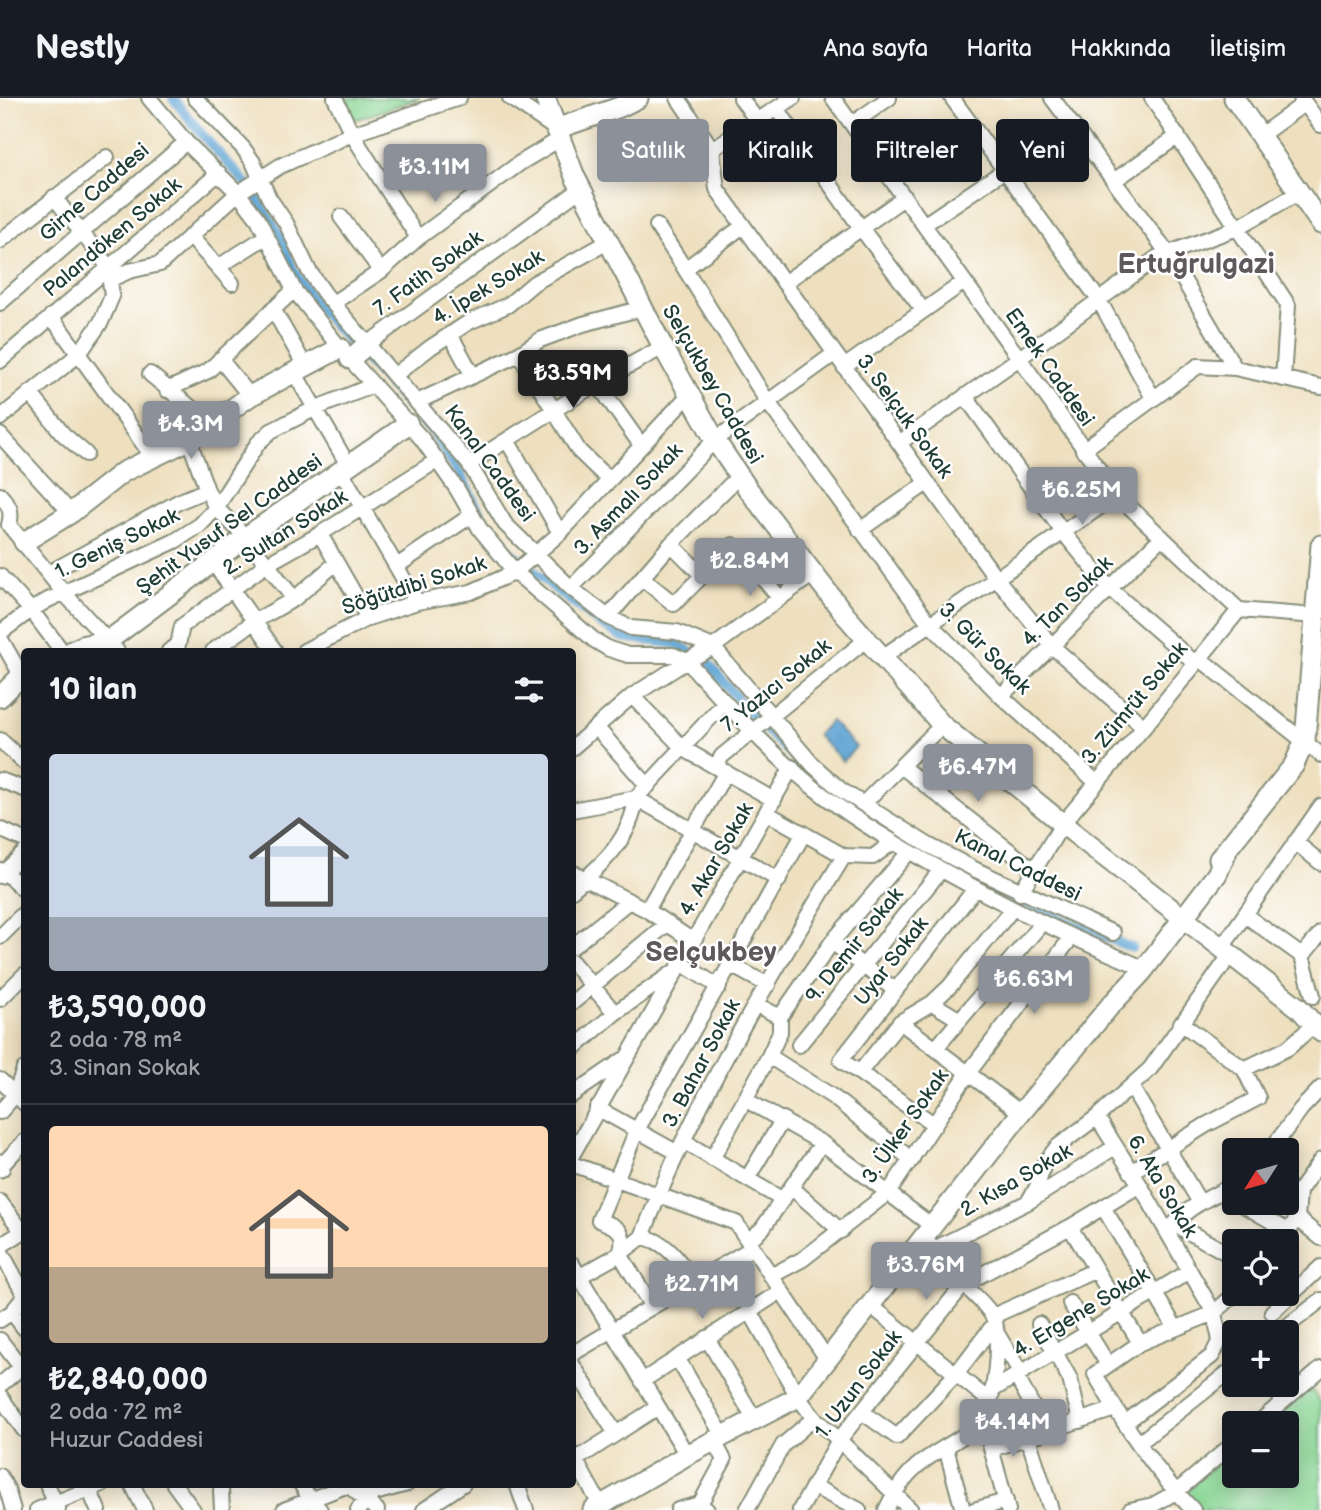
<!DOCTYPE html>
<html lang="tr">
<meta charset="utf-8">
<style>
body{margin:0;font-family:"Balsamiq Sans",sans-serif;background:#242831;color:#f1f3f6;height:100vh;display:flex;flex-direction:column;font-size:26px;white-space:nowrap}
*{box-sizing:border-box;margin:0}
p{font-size:23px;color:#9ea1a6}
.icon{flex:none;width:38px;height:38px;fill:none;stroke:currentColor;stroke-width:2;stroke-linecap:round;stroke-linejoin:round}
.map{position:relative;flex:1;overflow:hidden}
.sheet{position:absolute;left:21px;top:550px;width:555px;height:840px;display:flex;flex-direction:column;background:#171b24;border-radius:7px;box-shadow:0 4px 18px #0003}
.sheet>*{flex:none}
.banner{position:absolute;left:597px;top:21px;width:618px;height:63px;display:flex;gap:14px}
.needle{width:46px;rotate:233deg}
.tools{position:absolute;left:1222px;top:1040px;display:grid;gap:14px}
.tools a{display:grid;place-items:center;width:77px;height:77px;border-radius:7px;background:#171b24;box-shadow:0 4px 18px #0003;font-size:35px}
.price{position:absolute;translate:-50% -60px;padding:0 16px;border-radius:7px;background:#8c9099;color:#fff;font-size:23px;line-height:46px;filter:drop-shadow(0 2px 4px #0008)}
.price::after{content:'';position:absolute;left:50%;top:42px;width:21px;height:16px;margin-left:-10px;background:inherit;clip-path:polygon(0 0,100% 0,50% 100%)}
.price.selected{background:#222;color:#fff}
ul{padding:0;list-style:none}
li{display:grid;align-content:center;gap:14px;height:371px;padding:0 28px}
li+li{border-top:2px solid #363941}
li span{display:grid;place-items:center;height:217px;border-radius:7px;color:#555}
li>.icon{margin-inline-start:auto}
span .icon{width:126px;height:126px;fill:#fffc;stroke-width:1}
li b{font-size:30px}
h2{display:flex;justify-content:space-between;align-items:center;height:84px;padding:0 28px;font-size:30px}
.tag{padding:0 24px;border-radius:7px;background:#171b24;box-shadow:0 4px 18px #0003;font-size:24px;line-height:63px}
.tag.selected{background:#8c9099;color:#fff}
header{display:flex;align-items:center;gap:42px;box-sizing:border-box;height:98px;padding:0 35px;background:#171b24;border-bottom:2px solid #363941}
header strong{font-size:33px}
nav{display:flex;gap:38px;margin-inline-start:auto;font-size:24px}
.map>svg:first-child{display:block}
.green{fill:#88d593;stroke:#548964;stroke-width:2}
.water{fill:#5ca2d2;stroke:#3e7083;stroke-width:2}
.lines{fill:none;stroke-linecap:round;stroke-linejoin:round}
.canal{stroke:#5ca2d2;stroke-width:10}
.minor-casing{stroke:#868e7a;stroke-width:18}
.major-casing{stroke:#868e7a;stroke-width:23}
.minor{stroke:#fff;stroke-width:14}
.major{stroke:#fff;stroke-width:19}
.labels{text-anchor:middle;stroke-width:5;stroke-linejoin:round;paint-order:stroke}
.street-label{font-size:21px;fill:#1f3d34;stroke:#fff}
.district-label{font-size:28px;font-weight:bold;fill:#5f595e;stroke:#fff}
</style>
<header>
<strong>Nestly</strong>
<nav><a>Ana sayfa</a><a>Harita</a><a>Hakkında</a><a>İletişim</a></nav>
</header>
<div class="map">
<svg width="1321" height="1412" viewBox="0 0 1321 1412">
<rect width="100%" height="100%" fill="#fff"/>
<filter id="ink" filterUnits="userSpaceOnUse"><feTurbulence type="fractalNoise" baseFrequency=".0143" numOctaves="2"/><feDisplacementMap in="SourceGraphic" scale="14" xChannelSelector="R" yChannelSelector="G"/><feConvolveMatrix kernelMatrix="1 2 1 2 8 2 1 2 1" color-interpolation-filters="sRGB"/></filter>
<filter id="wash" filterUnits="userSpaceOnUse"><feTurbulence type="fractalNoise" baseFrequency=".00686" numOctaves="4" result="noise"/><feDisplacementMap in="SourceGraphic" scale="28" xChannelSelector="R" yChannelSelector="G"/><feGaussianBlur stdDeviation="1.57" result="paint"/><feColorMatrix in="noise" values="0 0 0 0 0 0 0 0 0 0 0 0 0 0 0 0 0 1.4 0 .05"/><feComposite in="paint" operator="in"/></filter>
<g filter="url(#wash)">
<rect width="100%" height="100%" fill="#eee0bf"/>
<!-- green -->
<path class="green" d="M344,0H420L355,22Z
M1309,1288L1321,1305V1412H1198L1181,1395L1234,1351V1377H1286V1325H1265Z"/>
<!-- water -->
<path class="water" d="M831,623L856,649L843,663L817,637Z"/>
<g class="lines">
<!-- canal -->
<path class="canal" d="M173,0L204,39L253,93L281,140L293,172L315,206L433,335L461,378L485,424L510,453L559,494L602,527L622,539L677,546L706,563L751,617L806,671L835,697L869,718L924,753L1006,798L1132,850"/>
</g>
</g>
<g filter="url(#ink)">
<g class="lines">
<!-- minor casing -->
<g class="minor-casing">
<path id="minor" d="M149,0L186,44L238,95L258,121L294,192L340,250L422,341L457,391L480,431L515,474L594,542L609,551L628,557H673L687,563C730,610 776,662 827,700C864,728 904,751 944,773C1006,808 1069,839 1134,866
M195,0L243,50L253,64L269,100L286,125L309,173L325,196L469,366L505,426L571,490L608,519L631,530L677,534L713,549L813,667L841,692L928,747L976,772L1113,835
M335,0L352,36L418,140
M510,0L556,31
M678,0L712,51L717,91L996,480L1052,548L1144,629
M741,0L757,23
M833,0L1117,397L1239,512L1315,518
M952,0L1099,202L1153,300
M1052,0L1167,154L1235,270L1321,289
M1152,0L1288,207L1283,281
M1301,0L1321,27
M777,11L861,130L923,212
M852,26L889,0
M1261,37L1305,5
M712,51L793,0
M1115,82L1178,38
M341,119L381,173
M925,126L1072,27
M657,128L685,171
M743,128L685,171L767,303L930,526L1001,598L1096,684
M190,138L232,185
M0,143L107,59
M218,169L267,138
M111,181L129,173L160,166L238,95L280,68L352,36L459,0
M784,185L905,99
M0,205L186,44
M333,205L381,173L418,140L520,65L560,41
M273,211L305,268
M51,218L152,358
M450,236L473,278
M369,245L581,91
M519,256L579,353L609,382
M220,261L250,298
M0,263L219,75
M844,269L964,184
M294,274L348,367
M150,276L211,326
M395,277L431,249L469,224L508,207L534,185L608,144
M597,285L641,347
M167,292L208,273L294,192
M30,295L63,336L86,356
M965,298L1063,434L1110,491L1195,565
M417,304L519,256L540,242L583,226L643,210
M0,320L79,256L101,224L112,198L108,168L54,99
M0,337L71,415
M189,342L207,392L216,410L246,439L294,501
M507,342L560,435
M899,345L1018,261L1158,159L1237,130L1300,94
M1083,352L1198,268L1235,270
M469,366L597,285L663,249
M341,373L417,504
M0,397C9,407 13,413 9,427L64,495L117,553
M860,432L927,385
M320,436L368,520
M671,446L702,477
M213,464L275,553
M397,468L472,417
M49,475L180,403L207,392
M0,478L31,512L62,553
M642,480L674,506L733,447L780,500
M571,490L715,342L834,256
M608,519L671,446L739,378
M0,535L31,512L48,502L175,443L200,427L216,410L258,345L271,333L314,311L374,287
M0,540L24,582
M169,553L178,547L182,528L267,466L320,436L438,362
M213,553L255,523L294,501L335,466
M304,553L368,520L417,504L471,494L515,474L560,435L689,297
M881,560L1117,397
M1199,560L1321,657
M632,598L684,651L774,702
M1001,598L1162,439
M596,629L648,688
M0,642L24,664
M572,650L632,598L687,563L713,549L813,476
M716,668L722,658L866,542
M901,668L1034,772
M0,682L24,691
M864,705L942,627
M572,712L636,700L725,604
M767,715L844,758
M0,731L24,742
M1295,744L1321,765
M0,772L5,774L24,792
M572,774L647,812L693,843
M0,778L24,755
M572,792C602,767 631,741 636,700L779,782
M1020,795L1063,725L1144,629L1239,512
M647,812L726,674
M1245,817L1302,858L1313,898
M0,839L24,815
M832,844L895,892
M1223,848L1321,708
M572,849L629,803
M1302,858L1321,835
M572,864L615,915
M681,865L719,889
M731,867L768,887
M0,901L24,877
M572,905L668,825
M932,905L950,888L1013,810
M757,907L780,919L832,844L909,754
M900,924L1021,1015
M1181,925L1244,971
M799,947L941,772
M936,950L1042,825
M572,952L615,915L674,874
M769,958L833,999L912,1062
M860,974L900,924L932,905L960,922
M0,982L24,1005
M1132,990L1199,1103
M572,997L623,962
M746,1002L822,1045L932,1128
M597,1010L676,1054
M0,1014L15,997L24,971
M1097,1019L1140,1087L1214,1215L1220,1242L1212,1258L1125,1325
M935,1027L841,962L975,791
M683,1043L783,1102
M1271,1052L1301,1011L1321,990
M572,1057L792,669
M712,1061L769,958L780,934V919
M572,1066L736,1125L827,1261
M1,1068L24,1044
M1131,1074L1206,1027L1258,1000L1244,971L1288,950L1307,933
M747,1081L783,1021
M792,1090L841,1133
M0,1104L23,1134
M1028,1104L1037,1089L1044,1066L1057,1049L1097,1019L1150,971L1226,863
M1238,1104L1290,1134
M1103,1109L1175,1229
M1297,1120L1321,1140
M1174,1126L1234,1159
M1070,1129L1140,1245
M1168,1135C1186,1107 1208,1102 1234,1086
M642,1139C693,1005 769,881 844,758L873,759L893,744
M748,1143L762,1131L822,1045
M1283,1143L1297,1120L1299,1093L1321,1062
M0,1148L24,1133
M936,1150L1028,1104L1115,1049
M0,1152L24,1196
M572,1166L687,1357
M771,1178L803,1161L889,1094L969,974L1071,840
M573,1182L620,1156L642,1139C668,1143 679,1164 695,1184
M1070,1205L1107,1265
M870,1207L991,1304
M652,1209L620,1156C627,1133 619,1130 599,1122L637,1032L804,735
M750,1213L798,1299L814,1320L839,1342L911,1412
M12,1214L24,1230
M1272,1214L1321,1169
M993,1218L1096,1172
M0,1222L12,1214L24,1199
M1039,1226L1070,1281L1080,1323
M996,1234L1021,1275
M1280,1234L1321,1202
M707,1240L755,1322
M0,1242L21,1269
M572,1256L752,1150
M677,1260L723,1338
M572,1266L616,1336
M1016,1278L1031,1305L1040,1336
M642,1283L781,1193
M0,1287L24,1267
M994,1291L1190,1173
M0,1298L24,1332
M862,1314L897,1339L956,1276L995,1225
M983,1321L1008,1412
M1258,1325L1321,1271
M1028,1340L1051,1412
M1139,1345L1234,1270
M946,1350L963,1412
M992,1351L1115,1311
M572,1356L603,1412
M572,1364L658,1309
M0,1378L7,1391L13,1412
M47,1386L58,1411
M87,1386L98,1412
M132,1386L145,1412
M174,1386L193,1412
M301,1386L310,1401L320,1412
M517,1386L526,1412
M813,1388L859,1412
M37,1412L102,1386
M222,1412L221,1392L223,1386
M284,1412L348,1387L377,1412
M358,1412L371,1396L407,1386
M424,1412L463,1386
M678,1412L700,1406
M707,1412L700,1406L724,1362L714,1343
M747,1412L783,1347L814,1320
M800,1412L839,1342L964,1186L1070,1129L1140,1087
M886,1412C893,1397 903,1380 916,1369C936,1351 963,1343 981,1322C995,1307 1002,1237 993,1219C987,1207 973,1197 965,1187C950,1170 941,1153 922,1140
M974,1412L1006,1403
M1130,1412L1153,1407L1176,1394L1234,1345
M1193,1412C1154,1372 1122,1324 1095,1276L1140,1245L1214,1215L1236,1195"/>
</g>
<!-- major casing -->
<g class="major-casing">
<path id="major" d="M545,0L575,79L663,249L715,342L748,391L846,518L942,627L1074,735L1299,910L1321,934
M1234,0L1321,126
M556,31L620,9L638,0
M350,261L369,245
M24,444L71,415L123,374L189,342L250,298L340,250
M72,553L85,547L108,543L246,439L408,326
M0,599L24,575
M1219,761L1294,667L1305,642L1321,447
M0,1066V1069
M593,1412L687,1357L798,1299L1021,1015L1110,908L1142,874L1217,776L1227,753"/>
</g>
<!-- minor -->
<use href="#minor" class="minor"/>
<!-- major -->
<use href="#major" class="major"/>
</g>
</g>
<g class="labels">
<!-- street labels -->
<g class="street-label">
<text transform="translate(94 94) rotate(-41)" y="7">Girne Caddesi</text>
<text transform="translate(112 139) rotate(-40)" y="7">Palandöken Sokak</text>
<text transform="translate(428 175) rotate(-36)" y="7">7. Fatih Sokak</text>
<text transform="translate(488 189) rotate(-31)" y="7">4. İpek Sokak</text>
<text transform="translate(1050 269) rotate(55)" y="7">Emek Caddesi</text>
<text transform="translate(713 286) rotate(60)" y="7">Selçukbey Caddesi</text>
<text transform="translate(905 318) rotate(54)" y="7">3. Selçuk Sokak</text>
<text transform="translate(490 365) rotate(54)" y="7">Kanal Caddesi</text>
<text transform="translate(628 401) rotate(-46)" y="7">3. Asmalı Sokak</text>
<text transform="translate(229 426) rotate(-36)" y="7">Şehit Yusuf Sel Caddesi</text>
<text transform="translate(285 434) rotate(-32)" y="7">2. Sultan Sokak</text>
<text transform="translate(117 445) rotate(-26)" y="7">1. Geniş Sokak</text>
<text transform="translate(414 487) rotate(-18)" y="7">Söğütdibi Sokak</text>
<text transform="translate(1067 503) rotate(-45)" y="7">4. Tan Sokak</text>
<text transform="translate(985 550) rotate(45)" y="7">3. Gür Sokak</text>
<text transform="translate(776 587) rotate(-39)" y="7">7. Yazıcı Sokak</text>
<text transform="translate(1134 605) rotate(-50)" y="7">3. Zümrüt Sokak</text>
<text transform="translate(716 761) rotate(-60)" y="7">4. Akar Sokak</text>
<text transform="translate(1018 767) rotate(26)" y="7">Kanal Caddesi</text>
<text transform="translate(854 847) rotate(-51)" y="7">9. Demir Sokak</text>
<text transform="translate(891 863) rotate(-52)" y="7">Uyar Sokak</text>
<text transform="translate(701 965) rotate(-62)" y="7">3. Bahar Sokak</text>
<text transform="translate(905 1028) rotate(-55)" y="7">3. Ülker Sokak</text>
<text transform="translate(1016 1082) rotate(-30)" y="7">2. Kısa Sokak</text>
<text transform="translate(1163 1088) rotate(59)" y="7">6. Ata Sokak</text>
<text transform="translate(1081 1214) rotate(-31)" y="7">4. Ergene Sokak</text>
<text transform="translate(858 1286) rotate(-53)" y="7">1. Uzun Sokak</text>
</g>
<!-- district labels -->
<g class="district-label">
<text x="1196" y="175">Ertuğrulgazi</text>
<text x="711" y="863">Selçukbey</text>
</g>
</g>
</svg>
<div class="tools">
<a><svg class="needle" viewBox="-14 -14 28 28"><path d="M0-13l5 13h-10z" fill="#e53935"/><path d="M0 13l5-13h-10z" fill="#9ea1a6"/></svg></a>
<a><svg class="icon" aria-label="locate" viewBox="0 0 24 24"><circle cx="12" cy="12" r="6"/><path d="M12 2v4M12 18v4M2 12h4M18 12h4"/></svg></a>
<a>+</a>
<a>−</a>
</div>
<b class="price" style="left:435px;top:106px">₺3.11M</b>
<b class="price selected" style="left:573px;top:312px">₺3.59M</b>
<b class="price" style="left:191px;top:363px">₺4.3M</b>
<b class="price" style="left:1082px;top:429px">₺6.25M</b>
<b class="price" style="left:750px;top:500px">₺2.84M</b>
<b class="price" style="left:978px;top:706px">₺6.47M</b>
<b class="price" style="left:1034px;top:918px">₺6.63M</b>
<b class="price" style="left:926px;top:1204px">₺3.76M</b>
<b class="price" style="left:702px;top:1223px">₺2.71M</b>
<b class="price" style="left:1013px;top:1361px">₺4.14M</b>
<div class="banner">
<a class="tag selected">Satılık</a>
<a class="tag">Kiralık</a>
<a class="tag">Filtreler</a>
<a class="tag">Yeni</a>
</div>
<section class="sheet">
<h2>10 ilan<svg class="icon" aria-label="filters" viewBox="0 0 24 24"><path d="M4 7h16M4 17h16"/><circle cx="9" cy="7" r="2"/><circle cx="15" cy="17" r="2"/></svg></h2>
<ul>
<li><span style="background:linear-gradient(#c9d6e8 75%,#9aa5b1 0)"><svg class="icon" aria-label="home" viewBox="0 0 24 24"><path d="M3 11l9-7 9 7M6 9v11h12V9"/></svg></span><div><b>₺3,590,000</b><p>2 oda · 78 m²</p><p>3. Sinan Sokak</p></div></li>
<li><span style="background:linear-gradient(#ffd9b3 65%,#b9a48a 0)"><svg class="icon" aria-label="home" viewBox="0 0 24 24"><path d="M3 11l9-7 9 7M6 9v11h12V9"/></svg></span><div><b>₺2,840,000</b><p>2 oda · 72 m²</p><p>Huzur Caddesi</p></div></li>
</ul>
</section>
</div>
